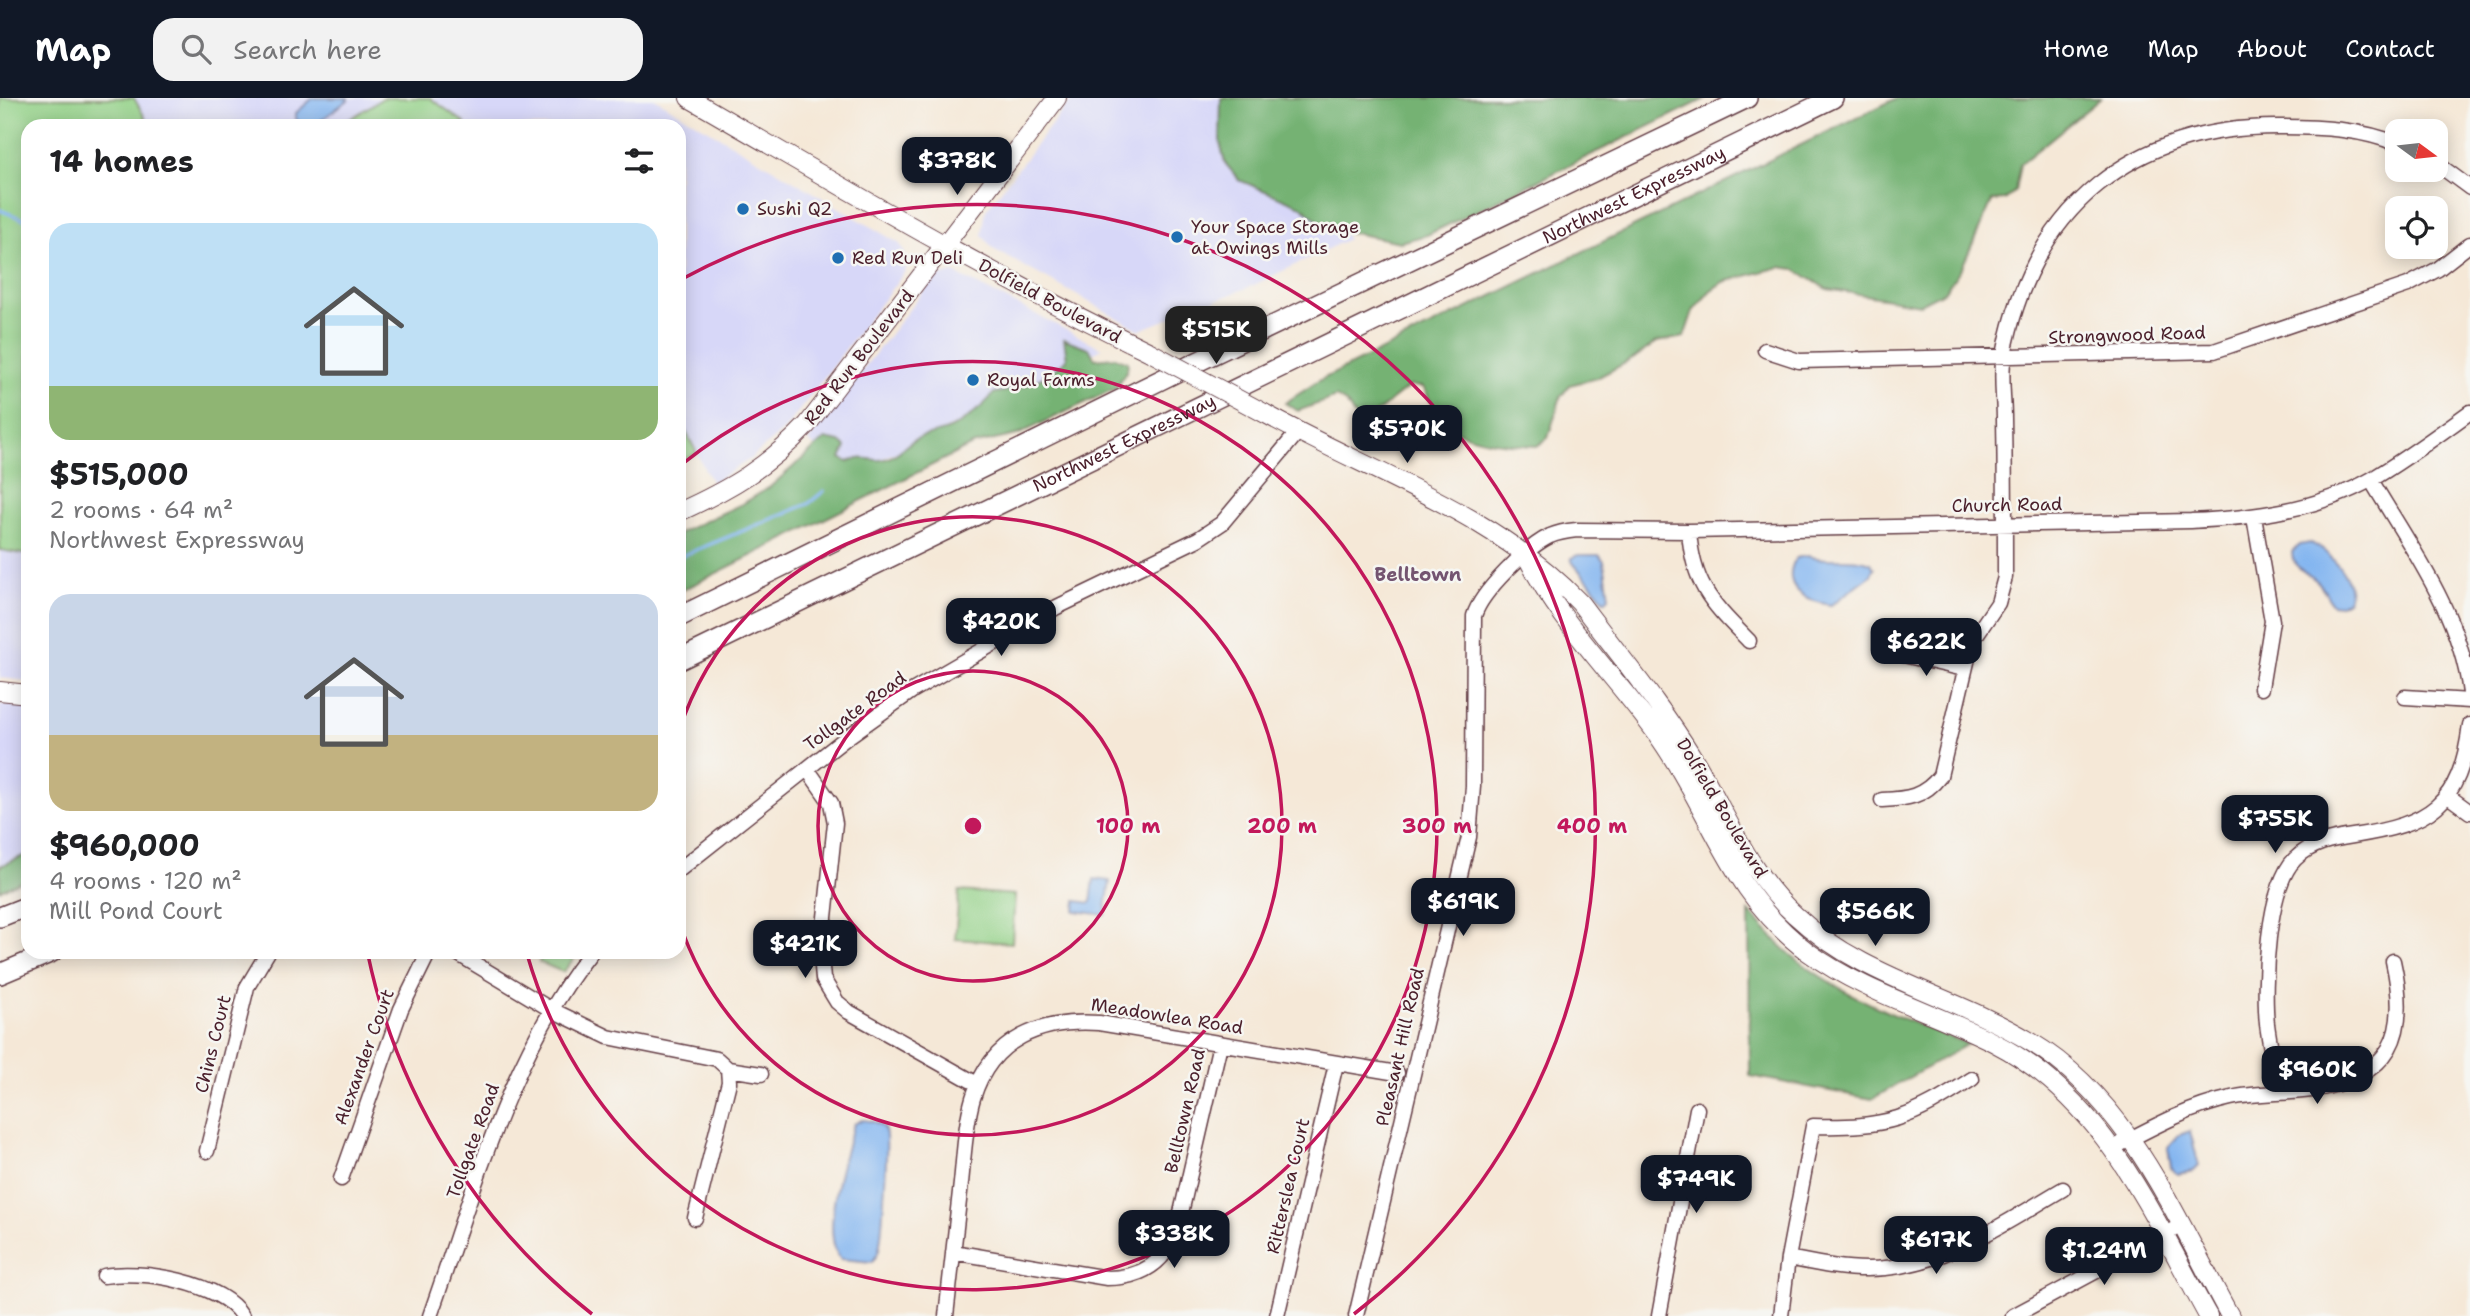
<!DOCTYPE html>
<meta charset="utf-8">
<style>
body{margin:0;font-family:"Shantell Sans",sans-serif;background:#f2f2f2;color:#202124;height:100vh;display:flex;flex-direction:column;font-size:26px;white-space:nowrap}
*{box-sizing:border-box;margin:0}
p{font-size:23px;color:#757577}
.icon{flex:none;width:38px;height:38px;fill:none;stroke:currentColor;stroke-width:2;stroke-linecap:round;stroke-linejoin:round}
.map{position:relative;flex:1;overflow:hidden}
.side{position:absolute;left:21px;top:21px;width:665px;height:840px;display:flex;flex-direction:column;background:#fff;border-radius:21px;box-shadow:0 4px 18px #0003}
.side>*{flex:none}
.needle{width:46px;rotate:105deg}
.buttons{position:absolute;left:2385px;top:21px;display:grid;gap:14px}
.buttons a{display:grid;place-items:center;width:63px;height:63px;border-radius:14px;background:#fff;box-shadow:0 4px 18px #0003;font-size:35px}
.price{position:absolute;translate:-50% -60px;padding:0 16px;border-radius:14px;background:#111827;color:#fff;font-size:23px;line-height:46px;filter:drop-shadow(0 2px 4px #0008)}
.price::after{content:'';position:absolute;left:50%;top:42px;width:21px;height:16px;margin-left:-10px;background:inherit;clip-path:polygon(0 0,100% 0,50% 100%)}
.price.active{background:#222;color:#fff}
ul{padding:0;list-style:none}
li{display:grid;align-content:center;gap:14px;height:371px;padding:0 28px}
li span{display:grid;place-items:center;height:217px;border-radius:21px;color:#555}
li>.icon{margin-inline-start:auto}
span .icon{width:126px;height:126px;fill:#fffc;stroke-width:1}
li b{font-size:30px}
h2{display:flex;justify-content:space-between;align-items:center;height:84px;padding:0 28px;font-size:30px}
header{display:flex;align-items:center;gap:42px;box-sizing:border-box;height:98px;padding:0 35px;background:#111827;color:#fff}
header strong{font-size:33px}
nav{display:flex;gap:38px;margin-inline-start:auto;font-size:24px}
.search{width:490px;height:63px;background:#f2f2f2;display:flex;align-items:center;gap:18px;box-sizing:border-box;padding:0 24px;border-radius:21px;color:#757577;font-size:26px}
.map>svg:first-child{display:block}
.built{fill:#d7d7f8}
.green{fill:#92d086;stroke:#6e7858;stroke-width:2}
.forest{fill:#75b273;stroke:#60684f;stroke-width:2}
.water{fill:#83b5f0;stroke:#666a8e;stroke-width:2}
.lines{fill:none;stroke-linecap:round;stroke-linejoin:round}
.stream{stroke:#83b5f0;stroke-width:3.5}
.minor-casing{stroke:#643d45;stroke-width:17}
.major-casing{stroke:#643d45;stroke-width:20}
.highway-casing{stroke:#643d45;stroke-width:22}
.minor{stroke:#fff;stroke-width:14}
.major{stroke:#fff;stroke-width:18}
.highway{stroke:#fff;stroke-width:19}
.major-bridge-casing{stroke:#643d45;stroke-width:20;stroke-linecap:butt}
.major-bridge{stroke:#fff;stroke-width:18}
.ring{fill:none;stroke:#c2185b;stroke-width:3.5}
.poi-dot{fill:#1f6fb2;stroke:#f6f6f2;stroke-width:2.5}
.labels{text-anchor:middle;stroke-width:5;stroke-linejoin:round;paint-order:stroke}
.street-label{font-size:18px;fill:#4a1f2b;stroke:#f6f6f2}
.poi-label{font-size:18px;fill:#4a1f2b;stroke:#f6f6f2;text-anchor:start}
.neighbourhood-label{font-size:19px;font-weight:bold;fill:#745470;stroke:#f6f6f2}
.centre{fill:#c2185b;stroke:#f6f6f2;stroke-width:3.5}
.ring-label{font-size:21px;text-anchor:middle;font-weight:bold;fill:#c2185b;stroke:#f6f6f2;stroke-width:5;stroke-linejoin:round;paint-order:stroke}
</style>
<header>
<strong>Map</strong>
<div class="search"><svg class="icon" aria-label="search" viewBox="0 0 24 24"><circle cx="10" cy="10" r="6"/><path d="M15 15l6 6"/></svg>Search here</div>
<nav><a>Home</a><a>Map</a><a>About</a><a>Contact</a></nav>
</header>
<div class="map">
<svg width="2470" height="1218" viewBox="0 0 2470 1218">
<rect width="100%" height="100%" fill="#f6f6f2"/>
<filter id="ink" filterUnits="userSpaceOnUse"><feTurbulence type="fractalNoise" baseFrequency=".0143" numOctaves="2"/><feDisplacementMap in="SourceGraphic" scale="14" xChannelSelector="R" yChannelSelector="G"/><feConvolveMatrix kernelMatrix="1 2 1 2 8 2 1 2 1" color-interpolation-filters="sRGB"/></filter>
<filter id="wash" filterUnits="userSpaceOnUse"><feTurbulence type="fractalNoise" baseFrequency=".00686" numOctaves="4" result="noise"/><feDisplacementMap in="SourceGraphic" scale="28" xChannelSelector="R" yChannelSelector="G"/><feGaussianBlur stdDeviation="1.57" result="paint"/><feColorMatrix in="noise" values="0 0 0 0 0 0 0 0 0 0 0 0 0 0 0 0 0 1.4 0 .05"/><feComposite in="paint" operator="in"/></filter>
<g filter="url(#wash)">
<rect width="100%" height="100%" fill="#f5e8d7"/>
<!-- built -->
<path class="built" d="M134,0H383L339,28H150Z
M430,0H654L900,146L906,158V172L785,331L750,361L712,385L679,321V28H464L465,25Z
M1072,0H1280L1292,52L1348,141L1254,187L1140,232L993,151L982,137L986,112Z
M954,175L1102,250L999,307L846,377L808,343L931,183L939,178Z
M0,452L28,457V583L0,580Z
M0,606L28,609V763L0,774Z"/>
<!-- green -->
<path class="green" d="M0,0H134L150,28H28V457L0,452Z
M383,0H430L465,25L464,28H339Z
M679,321L697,355L679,364Z
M959,793L1015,797L1012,845L955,841Z
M542,854H579L563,874L539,864Z"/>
<!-- forest -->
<path class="forest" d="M1221,0H1707L1427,137L1400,144L1327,130L1301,108L1239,82L1225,65L1220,44Z
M1897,0H2101L2020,66L2015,93L2005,102L1992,103L1962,169L1945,193L1920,206L1827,191L1794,171L1780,169L1723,184L1710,193L1693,213L1684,239L1657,244L1633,261L1597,280L1570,287L1561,298L1548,340L1537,348C1513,347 1459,343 1443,322C1435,312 1429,300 1423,289L1410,288L1367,322L1354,318L1347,306L1336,299L1298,313L1285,305L1320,282Z
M1064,241L1089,250L1095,261L1114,259L1128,264L1127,273L1114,291L1017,337L972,347L679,494V435L742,406L770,389L825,341L840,344L846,349L841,360L848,364C866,356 872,365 885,361C898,358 904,347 916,341C927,336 942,335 952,330C964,324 986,306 994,295C1021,292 1047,280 1067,261Z
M28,756V780L0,792V768Z
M1749,814C1764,829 1778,847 1795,860C1844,899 1909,924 1968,946L1872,1001L1750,978Z"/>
<!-- water -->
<path class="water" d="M313,0H348V2L320,23L304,28L296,21V15Z
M2310,445C2328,452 2356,481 2348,502L2341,507L2332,506C2327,499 2324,491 2319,485C2309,474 2292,472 2292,454L2300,447Z
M1578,457H1599L1604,463L1609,499L1605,503L1573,465L1571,460Z
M1807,458C1828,465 1851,457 1871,465L1874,471L1871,477L1831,507C1804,503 1780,488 1796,460Z
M1094,781L1110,783L1105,817L1075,813L1076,803L1091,805Z
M862,1022C871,1023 881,1024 885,1033C889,1040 882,1146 878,1155C877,1158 874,1161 872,1164L841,1161C819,1137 844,1055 854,1026Z
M2190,1033L2199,1068L2194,1073L2178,1076L2171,1070L2168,1049L2179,1037Z"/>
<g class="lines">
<!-- stream -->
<path class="stream" d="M0,112L28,123
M679,459L808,406L824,393"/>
</g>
</g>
<g filter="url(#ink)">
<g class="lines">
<!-- minor casing -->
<g class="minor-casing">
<path id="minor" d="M2436,65L2470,90
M1765,252L1799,263L2214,253L2408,187L2438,171L2470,146
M2371,382C2411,450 2460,515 2470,595
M2254,419L2272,523L2261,590
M1689,433C1693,488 1712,505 1749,543
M1895,555L1964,571
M2405,599L2470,603
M808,672L831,705L835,725L821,857L823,881L837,904L849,914L977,986
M2448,698L2470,714
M1882,702C1907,701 1924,699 1940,678L1972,543L1998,505L2005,479C2005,426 2005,373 2004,321C2004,300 2000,277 2004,257C2032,109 2133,27 2283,29C2322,29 2361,31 2398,46
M679,772L846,640L912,593L1057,509L1198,441L1222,425L1298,334
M455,854L550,911L608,939L717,961L728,971L729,984L695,1120
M728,971L761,976
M2279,994C2275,972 2270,949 2267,926C2263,887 2267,789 2295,761C2311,745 2332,741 2353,738C2430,726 2460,708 2470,627
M2113,1050C2151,1030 2189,1009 2231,1000C2257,994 2284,996 2311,992C2392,979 2410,938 2393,863
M207,1053L247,889L268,854
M341,1081L401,911L429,854
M953,1154L1107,1180C1142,1180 1165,1165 1177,1132L1220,946
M1788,1160C1814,1165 1840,1171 1867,1171C1941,1171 2001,1127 2063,1091
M104,1178C141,1171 221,1184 242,1218
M430,1218C474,1094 508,959 591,854
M946,1218C951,1174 956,1129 961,1085C964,1057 965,1027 973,1000C991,940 1042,921 1099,925L1397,975
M1277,1218L1336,966
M1356,1218L1469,739L1473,688L1474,518C1481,494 1527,449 1550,438C1559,434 1567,433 1577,432L1689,433L2191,423C2252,420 2318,412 2372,381C2406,361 2438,337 2470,314
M1659,1218L1697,1011
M1781,1218L1788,1160L1813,1028C1887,1030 1911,1021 1972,981
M2013,1218L2180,1128"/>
</g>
<!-- major casing -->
<g class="major-casing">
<path id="major" d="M689,0C841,88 992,178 1150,254
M1264,315C1371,375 1494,414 1580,505C1619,557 1661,607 1695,663C1727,716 1748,775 1795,817C1862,880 1954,897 2031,944C2130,1003 2176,1121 2230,1218
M679,414C732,390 767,369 807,327L1057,0
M1529,463C1561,527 1620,583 1661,642C1713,717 1730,796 1808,854C1864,895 1932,913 1993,944C2105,1001 2150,1114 2208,1218
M0,593L28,596"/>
</g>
<!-- highway casing -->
<g class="highway-casing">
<g id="highway">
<path d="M679,519L1195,265L1747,0"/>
<path id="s1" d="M679,562L1833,0"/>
<path d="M0,819L28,808"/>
<path d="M0,876L52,854"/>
</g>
</g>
<!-- minor -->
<use href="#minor" class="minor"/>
<!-- major -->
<use href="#major" class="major"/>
<!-- highway -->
<use href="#highway" class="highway"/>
<!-- major-bridge casing -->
<g class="major-bridge-casing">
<path id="major-bridge" d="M1150,254L1264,315"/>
</g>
<!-- major-bridge -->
<use href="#major-bridge" class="major-bridge"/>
</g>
</g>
<!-- distance rings -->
<g class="ring">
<circle cx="973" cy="728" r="155"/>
<path d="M679 633A309 309 0 1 1 679 823"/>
<path d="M681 367A464 464 0 1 1 527 856"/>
<path d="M592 1216A619 619 0 0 1 368 857M682 181A619 619 0 0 1 1354 1216"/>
</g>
<!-- markers -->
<g class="poi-dot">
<circle cx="743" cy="111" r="7"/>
<circle cx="1177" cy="139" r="7"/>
<circle cx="838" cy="160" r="7"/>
<circle cx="973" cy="282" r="7"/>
</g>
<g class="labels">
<!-- street labels -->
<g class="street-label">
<text dy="6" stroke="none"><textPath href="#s1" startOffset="1062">Northwest Expressway</textPath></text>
<text transform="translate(1050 203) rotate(28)" y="6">Dolfield Boulevard</text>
<text transform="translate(2127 237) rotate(-2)" y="6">Strongwood Road</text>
<text transform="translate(859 259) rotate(-52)" y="6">Red Run Boulevard</text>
<text dy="6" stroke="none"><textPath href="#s1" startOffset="495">Northwest Expressway</textPath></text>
<text transform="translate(2007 407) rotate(-1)" y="6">Church Road</text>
<text transform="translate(855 613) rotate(-36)" y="6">Tollgate Road</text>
<text transform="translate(1722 710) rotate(59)" y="6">Dolfield Boulevard</text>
<text transform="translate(1167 918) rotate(9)" y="6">Meadowlea Road</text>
<text transform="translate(213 946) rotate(-76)" y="6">Chins Court</text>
<text transform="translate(1400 949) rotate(-77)" y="6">Pleasant Hill Road</text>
<text transform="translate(364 959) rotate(-70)" y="6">Alexander Court</text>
<text transform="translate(1185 1013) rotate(-77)" y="6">Belltown Road</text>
<text transform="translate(473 1043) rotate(-70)" y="6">Tollgate Road</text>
<text transform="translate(1288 1088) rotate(-77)" y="6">Ritterslea Court</text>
</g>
<!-- poi labels -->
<g class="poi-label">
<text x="757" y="117">Sushi Q2</text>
<text x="1191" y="135">Your Space Storage<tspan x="1191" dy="21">at Owings Mills</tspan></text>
<text x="852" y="166">Red Run Deli</text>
<text x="987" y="288">Royal Farms</text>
</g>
<!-- neighbourhood labels -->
<g class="neighbourhood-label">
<text x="1418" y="483">Belltown</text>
</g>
</g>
<circle cx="973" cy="728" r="10" class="centre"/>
<g class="ring-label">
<text x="1128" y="735">100 m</text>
<text x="1282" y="735">200 m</text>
<text x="1437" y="735">300 m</text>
<text x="1592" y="735">400 m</text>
</g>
</svg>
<div class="buttons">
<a><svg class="needle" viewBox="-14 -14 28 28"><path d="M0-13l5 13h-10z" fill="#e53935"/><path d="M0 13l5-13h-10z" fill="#757577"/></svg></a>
<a><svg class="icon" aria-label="locate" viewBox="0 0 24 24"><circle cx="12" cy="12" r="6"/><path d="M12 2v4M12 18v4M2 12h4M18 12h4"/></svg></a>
</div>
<b class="price" style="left:957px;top:99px">$378K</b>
<b class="price active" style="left:1216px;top:268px">$515K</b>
<b class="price" style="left:1407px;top:367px">$570K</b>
<b class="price" style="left:1001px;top:560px">$420K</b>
<b class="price" style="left:1926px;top:580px">$622K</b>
<b class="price" style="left:2275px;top:757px">$755K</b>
<b class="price" style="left:1463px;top:840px">$619K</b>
<b class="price" style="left:1875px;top:850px">$566K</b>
<b class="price" style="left:805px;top:882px">$421K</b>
<b class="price" style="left:2317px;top:1008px">$960K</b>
<b class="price" style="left:1696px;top:1117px">$749K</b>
<b class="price" style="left:1174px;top:1172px">$338K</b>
<b class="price" style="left:1936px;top:1178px">$617K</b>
<b class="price" style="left:2104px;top:1189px">$1.24M</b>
<section class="side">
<h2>14 homes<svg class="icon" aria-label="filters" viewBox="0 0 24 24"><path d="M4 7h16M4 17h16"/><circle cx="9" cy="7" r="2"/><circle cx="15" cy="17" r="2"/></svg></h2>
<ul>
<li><span style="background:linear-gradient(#bfe0f5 75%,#8fb573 0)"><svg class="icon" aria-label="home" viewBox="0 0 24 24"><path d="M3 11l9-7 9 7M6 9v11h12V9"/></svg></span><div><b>$515,000</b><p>2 rooms · 64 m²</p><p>Northwest Expressway</p></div></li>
<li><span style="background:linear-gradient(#c9d6e8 65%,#c2b280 0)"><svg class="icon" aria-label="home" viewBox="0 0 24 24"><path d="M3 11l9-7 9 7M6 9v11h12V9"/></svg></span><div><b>$960,000</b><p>4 rooms · 120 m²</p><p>Mill Pond Court</p></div></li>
</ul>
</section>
</div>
